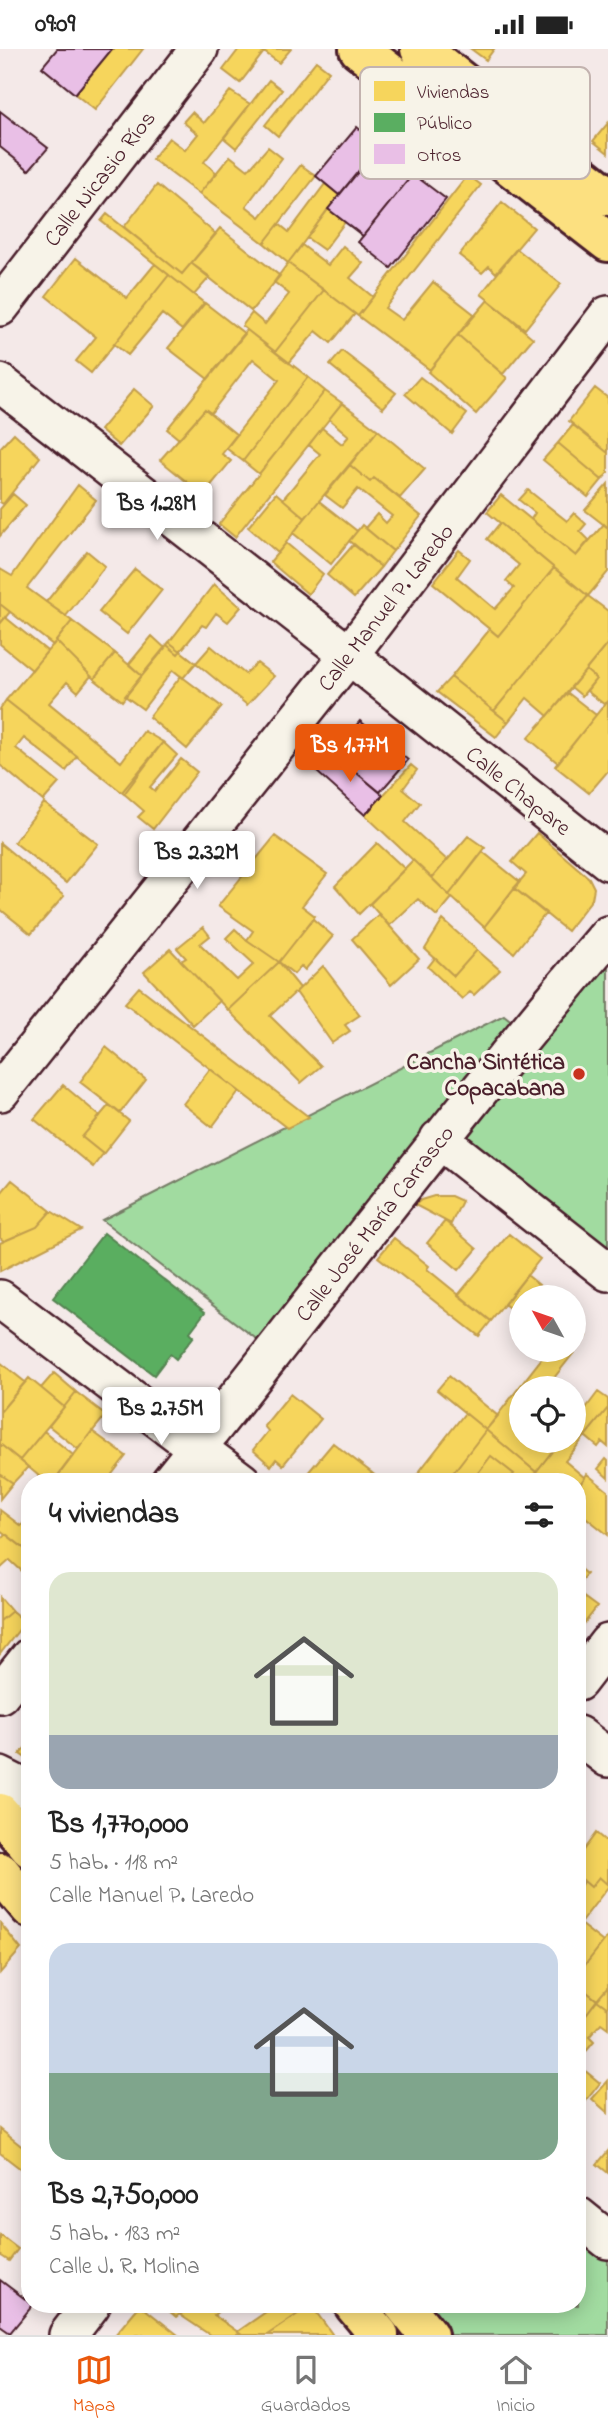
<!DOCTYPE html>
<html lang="es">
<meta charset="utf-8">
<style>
body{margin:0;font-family:"Indie Flower",sans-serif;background:#f6f6f6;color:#222;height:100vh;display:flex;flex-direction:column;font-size:26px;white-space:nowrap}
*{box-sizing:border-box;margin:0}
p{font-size:23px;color:#767676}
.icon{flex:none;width:38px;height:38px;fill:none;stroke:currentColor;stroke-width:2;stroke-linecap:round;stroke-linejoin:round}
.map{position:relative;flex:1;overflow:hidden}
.details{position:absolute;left:21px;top:1424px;width:565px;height:840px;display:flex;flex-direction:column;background:#fff;border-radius:28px;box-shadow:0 4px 18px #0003}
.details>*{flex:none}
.needle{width:46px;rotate:310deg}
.controls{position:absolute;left:509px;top:1236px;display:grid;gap:14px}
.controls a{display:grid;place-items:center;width:77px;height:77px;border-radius:50%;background:#fff;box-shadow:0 4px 18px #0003;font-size:35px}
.price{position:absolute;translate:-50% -60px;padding:0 16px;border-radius:7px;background:#fff;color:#222;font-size:23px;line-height:46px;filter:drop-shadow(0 2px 4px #0008)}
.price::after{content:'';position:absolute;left:50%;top:42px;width:21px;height:16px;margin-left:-10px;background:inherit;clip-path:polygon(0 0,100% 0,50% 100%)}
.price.on{background:#ea580c;color:#fff}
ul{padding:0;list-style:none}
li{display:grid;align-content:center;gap:14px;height:371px;padding:0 28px}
li span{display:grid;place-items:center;height:217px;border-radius:21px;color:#555}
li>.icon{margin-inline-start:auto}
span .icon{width:126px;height:126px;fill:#fffc;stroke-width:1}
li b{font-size:30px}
h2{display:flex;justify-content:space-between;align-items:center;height:84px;padding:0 28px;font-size:30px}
.status{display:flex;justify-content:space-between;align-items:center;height:49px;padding:0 35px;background:#fff;direction:ltr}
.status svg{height:19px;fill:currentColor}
.dock{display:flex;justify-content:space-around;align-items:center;height:98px;border-top:2px solid #e0e0e0;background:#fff;font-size:19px;color:#767676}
.dock a{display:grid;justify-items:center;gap:4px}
.dock .on{color:#ea580c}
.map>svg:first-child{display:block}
.green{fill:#a1dba0;stroke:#767d66;stroke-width:2}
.homes{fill:#f6d55c;stroke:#c29e4d;stroke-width:2}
.public{fill:#5aae61;stroke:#558351;stroke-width:2}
.building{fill:#e9bfe6;stroke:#4a1f2b;stroke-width:2}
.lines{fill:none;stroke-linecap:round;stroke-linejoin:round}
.minor-casing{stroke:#4a1f2b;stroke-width:42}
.major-casing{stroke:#4a1f2b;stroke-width:44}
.minor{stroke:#f7f3e8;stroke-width:37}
.major{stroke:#fce080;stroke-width:38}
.poi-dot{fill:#c8321e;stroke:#f7f3e8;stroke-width:2.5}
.labels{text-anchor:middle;stroke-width:7;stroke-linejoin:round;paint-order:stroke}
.street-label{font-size:23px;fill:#4a1f2b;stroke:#f7f3e8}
.poi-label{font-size:23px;font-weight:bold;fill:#4a1f2b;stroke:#f7f3e8;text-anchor:end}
.key{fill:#f7f3e8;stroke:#c3b3af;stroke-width:2}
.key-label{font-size:19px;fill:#4a1f2b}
</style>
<div class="status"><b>09:09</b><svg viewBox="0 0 49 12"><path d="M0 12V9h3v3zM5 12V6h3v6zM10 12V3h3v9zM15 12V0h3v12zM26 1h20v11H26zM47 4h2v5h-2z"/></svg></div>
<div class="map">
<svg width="608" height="2286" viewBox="0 0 608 2286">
<rect width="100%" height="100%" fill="#f4e9e8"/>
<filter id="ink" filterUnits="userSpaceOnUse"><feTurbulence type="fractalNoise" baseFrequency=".0143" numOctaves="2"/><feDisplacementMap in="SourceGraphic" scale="14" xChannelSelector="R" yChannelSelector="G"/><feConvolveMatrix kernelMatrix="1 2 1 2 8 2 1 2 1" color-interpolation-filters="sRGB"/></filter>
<g filter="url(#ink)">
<!-- green -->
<path class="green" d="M608,907V1212L465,1092L468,1085Z
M504,966L515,975L263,1295L102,1171Z
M578,2188L608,2212V2286H450L426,2256H578Z"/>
<!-- homes -->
<path class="homes" d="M112,0H143L95,61L75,45Z
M239,0H291L279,14L264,3L240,34L223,21Z
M471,0H494L486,11Z
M316,12L329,22L278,87L265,76Z
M269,31L282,41L236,99L224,89Z
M230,42L250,55L204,113L217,124L199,145L152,110L169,89L185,101L198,85L183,73L192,63L204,74Z
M608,74V104L593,92Z
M268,98L282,109L246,157L260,168L301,116L316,127L264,194L199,145L230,107L248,121Z
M468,126L481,136L385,259L402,271L433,233L474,265L430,321L358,267Z
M325,135L339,146L288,214L264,194L279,175L289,183Z
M157,136L216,185L182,225L124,178Z
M502,153L534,179L496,224L489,217L482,224L459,206Z
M328,160L345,173L324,201L307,189Z
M107,165L182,225L191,214L210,228L194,246L101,172Z
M220,179L280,227L251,262L191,214Z
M302,196L328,216L343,197L363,214L350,229L373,248L358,267L288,214Z
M517,200L561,235L525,280L481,245Z
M76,209L127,249L155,215L169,226L91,324L76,312L96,288L46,247Z
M288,214L324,241L275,303L242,277L252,264L265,275L289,245L274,233Z
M169,226L204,254L182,281L162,265L128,306L114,295Z
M324,241L355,265L331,294L316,282L289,314L275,303Z
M488,251L533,289L503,325L458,286Z
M205,254L245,285L208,330L168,299Z
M247,281L308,328L243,412L226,399L279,331L253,310L211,364L205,360L179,390L167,380Z
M458,286L507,329L476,365L428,323Z
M342,302L396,344L383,359L330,316Z
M308,328L325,342L259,425L243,412Z
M420,328L467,365L452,385L405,345Z
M595,339L608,349V404L569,372Z
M134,340L154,357L119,397L100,381Z
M325,342L342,354L235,488L219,475Z
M342,354L378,381L305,469L283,450L320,405L309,396L322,379L342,395L349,387L329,370Z
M205,360L237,386L222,405L231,412L203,446L160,411Z
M573,376L608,404V424L602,431L558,394Z
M378,381L425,420L400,449L374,429L370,433L350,416Z
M14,384L40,408L3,455L0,453V399Z
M558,394L602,431L588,448L543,411Z
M350,416L370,433L374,429L421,467L393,502L365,479L377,465L386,474L392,467L358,440L342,459L325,446Z
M608,435V479L585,461Z
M78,436L96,451L27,539L72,572L53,596L0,555V520L12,527Z
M528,441L567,472L574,464L586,475L580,482L589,491L576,507L531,470L535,464L519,451Z
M276,444L305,469L278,504L248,478Z
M13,445L26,456L0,487V460Z
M501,446L576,507L604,475L608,479V523L588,547L487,463Z
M319,452L357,482L331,515L293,484Z
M500,474L554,519L498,587L433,534L459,501L470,510L457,528L495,560L514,539L506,532L519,516L487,490Z
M362,476L393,502L381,518L349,492Z
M286,494L323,525L308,545L270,513Z
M354,495L381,518L354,549L327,526Z
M87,502L105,517L66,567L46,553Z
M554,519L588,547L494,662L451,628L490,580L498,587Z
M135,520L162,541L127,585L99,563Z
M214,535L241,558L228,573L216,564L206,578L202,576L178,605L167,596Z
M588,547L608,562V594L548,667L527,649L508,673L494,662Z
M0,555L10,563L0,575Z
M5,568L47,602L32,621L0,595V575Z
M72,572L115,604L94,630L56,592Z
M152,587L165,599L142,627L129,615Z
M56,592L91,627L78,643L67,633L49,654L121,713L144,682L163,693L124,745L6,651Z
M169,593L196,614L183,629L173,621L143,660L125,647Z
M608,594V651L605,656L587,642L596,630L586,621Z
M211,597L245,625L257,614L274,627L247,656L196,614Z
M115,604L142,627L122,652L94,630Z
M586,621L596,630L582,647L571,638Z
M181,627L222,658L187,700L149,668Z
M451,628L508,673L496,688L437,643Z
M568,644L596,666L558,714L528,689Z
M6,651L77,707L66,722L24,689L16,699L59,734L43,752L0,716V660Z
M608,651V722L589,744L555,717Z
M163,693L177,706L150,738L155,742L181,710L197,723L153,780L138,768L144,762L122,743Z
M411,716L417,721L403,740L420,754L405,773L447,811L432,829L365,766Z
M44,754L98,795L66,834L14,793Z
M537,784L589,829L594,839L592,850L567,882L514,839L526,825L512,813Z
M275,787L327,825L302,857L315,867L279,913L247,891L253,882L218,857Z
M468,787L485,799L449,846L432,829Z
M0,794L64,847L31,885L0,860Z
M377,794L405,820L359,865L335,837Z
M483,803L520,833L484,878L449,846Z
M413,811L452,849L437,867L418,850L389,877L370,855Z
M514,839L546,864L514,904L484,878Z
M379,865L419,910L391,936L352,890Z
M313,870L333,887L305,921L301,917L294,925L279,913Z
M443,871L477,901L454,927L425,900Z
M203,878L210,887L200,895L237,931L254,915L226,889L235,880L247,891L279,913L228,961L181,912L186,909L177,899Z
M170,900L219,952L193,976L144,923Z
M477,901L500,921L474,946L470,943L462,950L428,918L435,909L454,927Z
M279,913L300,939L270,967L321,1017L301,1034L228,961Z
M323,917L360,966L345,976L350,982L332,994L296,943Z
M139,938L309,1068L287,1079L239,1042L125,954Z
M106,998L146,1031L120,1064L80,1033Z
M210,1020L239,1042L212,1078L183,1055Z
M63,1036L100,1067L82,1088L103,1105L93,1118L34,1070Z
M109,1056L129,1072L103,1105L82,1088Z
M12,1131L51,1162L37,1178L4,1192L0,1189V1145Z
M434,1147H451L462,1152L451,1175L415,1156L421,1151Z
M51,1162L81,1181L0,1222V1194L37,1178Z
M445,1172L477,1200L459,1221L427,1194Z
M509,1185L540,1210L491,1272L458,1246Z
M394,1189L429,1217L427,1220L491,1272L479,1287L378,1208Z
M527,1226L539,1236L529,1248H522V1257L516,1264L504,1255Z
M574,1278L587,1287L546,1339H522V1369L516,1376L522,1381V1391H561L536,1423L486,1381L549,1300H574Z
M0,1313L25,1333L0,1363Z
M54,1324L76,1343L64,1358L41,1339Z
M449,1327L498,1367L486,1381L437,1341Z
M29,1329L64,1358L20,1411L0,1395V1363Z
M76,1343L106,1366L78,1400L49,1377Z
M598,1343L608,1350V1359L565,1412L585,1429L578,1438V1433H551L536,1423L561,1391H574V1375Z
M290,1345L321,1370L283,1416L276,1410L271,1417L253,1401L268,1382L264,1377Z
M574,1355L583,1363L574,1375Z
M608,1359V1398L602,1393L598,1398L585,1387Z
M465,1364L486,1381L446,1433H421L415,1428Z
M486,1381L536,1423L528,1433H507L514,1425L491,1407L471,1433H446Z
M44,1382L73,1406L53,1433H46L20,1411Z
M92,1382L126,1407L106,1433H58L55,1431Z
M333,1394L372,1424L365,1433L301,1432Z
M0,1395L28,1418L13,1434L0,1425Z
M491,1407L514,1425L507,1433H471Z
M606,1410L608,1412V1429L598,1420Z
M536,1423L551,1433H528Z
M372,1424L383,1433H365Z
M0,1425L13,1434L0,1450Z
M587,1425L608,1442V1486L578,1462V1438Z
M0,1461L21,1477L28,1468L30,1469V1504L0,1481Z
M6,1485L30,1504V1517L24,1524L10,1511L0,1520V1491Z
M578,1518L586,1525L578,1536Z
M578,1544L597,1558L583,1576L578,1571Z
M0,1548L12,1562L0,1572Z
M12,1562L25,1573L0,1605V1572Z
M30,1693V1712L20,1705Z
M578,1756L587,1763L578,1773Z
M596,1784L608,1794V1836L599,1828L591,1838L578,1827V1808Z
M599,1828L608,1836V1838L578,1877V1840L584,1832L591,1838Z
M0,1874L21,1900L0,1924Z
M580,1875L603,1893L578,1925V1877Z
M608,1887V1938L597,1951L578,1936V1925Z
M578,1936L597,1951L578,1976Z
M608,1938V1959L597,1951Z
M597,1951L608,1959V1979L601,1974L589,1988L594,1993L578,2012V1976Z
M578,2016L600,2034L578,2062Z
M608,2032V2064L592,2050Z
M0,2080L30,2104V2127L0,2104Z
M608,2102V2124L597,2115Z
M0,2186L18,2200L9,2212L0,2206Z
M140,2256L178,2286H115Z
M162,2256H191L176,2268Z
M191,2256H226L214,2266L242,2286H210L180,2266Z
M276,2256H311L267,2286H242L237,2283Z
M311,2256L332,2285L331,2286H267Z"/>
<!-- public -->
<path class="public" d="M104,1184L205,1263L190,1283L194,1287L176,1310L170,1305L154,1326L53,1249Z"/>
<!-- building -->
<path class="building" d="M57,0H112L75,45L42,18Z
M0,62L48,99L29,121L0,98Z
M357,78L379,97L339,146L316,127Z
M379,97L413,125L363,187L328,160Z
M413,125L446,150L391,219L358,193Z
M360,672L408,711L380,743L333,704Z
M333,704L383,746L365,766L317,723Z
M0,2231L33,2256L10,2284L0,2277Z"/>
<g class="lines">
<!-- minor casing -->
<g class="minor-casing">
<path id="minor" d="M0,258L199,0
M0,334L349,606L608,812
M0,1043L349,606L608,266
M439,1090L608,1223
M0,1250L242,1433
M170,1433C316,1251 456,1064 608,886
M578,1633L608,1594
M0,1645L30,1608
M578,1686L608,1709
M0,1727L30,1742
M578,2167L608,2191
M68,2286L91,2256"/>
</g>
<!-- major casing -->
<g class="major-casing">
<path id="major" d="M359,0L608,193
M420,0L608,147
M0,1764L30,1799
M0,1823L30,1859
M354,2256L379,2286
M404,2256L428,2286"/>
</g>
<!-- minor -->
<use href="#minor" class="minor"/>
<!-- major -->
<use href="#major" class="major"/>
</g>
</g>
<!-- markers -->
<circle class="poi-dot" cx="579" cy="1025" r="7"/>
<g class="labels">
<!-- street labels -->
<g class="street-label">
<text transform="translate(99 129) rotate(-52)" y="8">Calle Nicasio Ríos</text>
<text transform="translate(385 558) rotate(-52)" y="8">Calle Manuel P. Laredo</text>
<text transform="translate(519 741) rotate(39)" y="8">Calle Chapare</text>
<text transform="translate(374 1174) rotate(-52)" y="8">Calle José María Carrasco</text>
</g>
<!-- poi labels -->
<g class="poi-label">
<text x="565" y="1020">Cancha Sintética<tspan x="565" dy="26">Copacabana</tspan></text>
</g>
</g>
<!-- legend -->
<rect x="360" y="18" width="230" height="112" rx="10" class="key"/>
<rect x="374" y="32" width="31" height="20" fill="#f6d55c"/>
<rect x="374" y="64" width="31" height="19" fill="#5aae61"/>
<rect x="374" y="95" width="31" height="20" fill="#e9bfe6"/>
<g class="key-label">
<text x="417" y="49">Viviendas</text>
<text x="417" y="80">Público</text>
<text x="417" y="112">Otros</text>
</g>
</svg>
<div class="controls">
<a><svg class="needle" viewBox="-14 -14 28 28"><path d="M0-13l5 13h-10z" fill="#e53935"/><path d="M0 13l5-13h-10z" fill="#767676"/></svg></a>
<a><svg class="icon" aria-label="locate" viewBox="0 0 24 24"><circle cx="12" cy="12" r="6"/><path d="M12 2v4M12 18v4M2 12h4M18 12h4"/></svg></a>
</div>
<b class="price" style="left:157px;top:493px">Bs 1.28M</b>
<b class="price on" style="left:350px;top:735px">Bs 1.77M</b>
<b class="price" style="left:197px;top:842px">Bs 2.32M</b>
<b class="price" style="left:161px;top:1398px">Bs 2.75M</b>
<section class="details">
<h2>4 viviendas<svg class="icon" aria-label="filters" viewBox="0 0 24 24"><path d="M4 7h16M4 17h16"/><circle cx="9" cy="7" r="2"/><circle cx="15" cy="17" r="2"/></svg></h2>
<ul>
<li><span style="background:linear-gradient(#dfe7d0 75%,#9aa5b1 0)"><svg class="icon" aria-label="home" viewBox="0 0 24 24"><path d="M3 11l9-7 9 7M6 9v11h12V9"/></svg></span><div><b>Bs 1,770,000</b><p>5 hab. · 118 m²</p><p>Calle Manuel P. Laredo</p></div></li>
<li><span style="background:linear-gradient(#c9d6e8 60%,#7fa58c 0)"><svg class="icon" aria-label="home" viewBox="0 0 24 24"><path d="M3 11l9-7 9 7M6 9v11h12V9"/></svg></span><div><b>Bs 2,750,000</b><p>5 hab. · 183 m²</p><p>Calle J. R. Molina</p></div></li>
</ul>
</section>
</div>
<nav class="dock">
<a class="on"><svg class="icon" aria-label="map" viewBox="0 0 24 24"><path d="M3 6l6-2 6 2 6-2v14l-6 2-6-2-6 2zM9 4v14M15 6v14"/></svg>Mapa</a>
<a><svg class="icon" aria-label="saved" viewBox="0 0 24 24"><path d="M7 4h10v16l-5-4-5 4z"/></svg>Guardados</a>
<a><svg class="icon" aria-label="home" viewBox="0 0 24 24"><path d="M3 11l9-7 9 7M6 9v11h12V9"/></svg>Inicio</a>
</nav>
